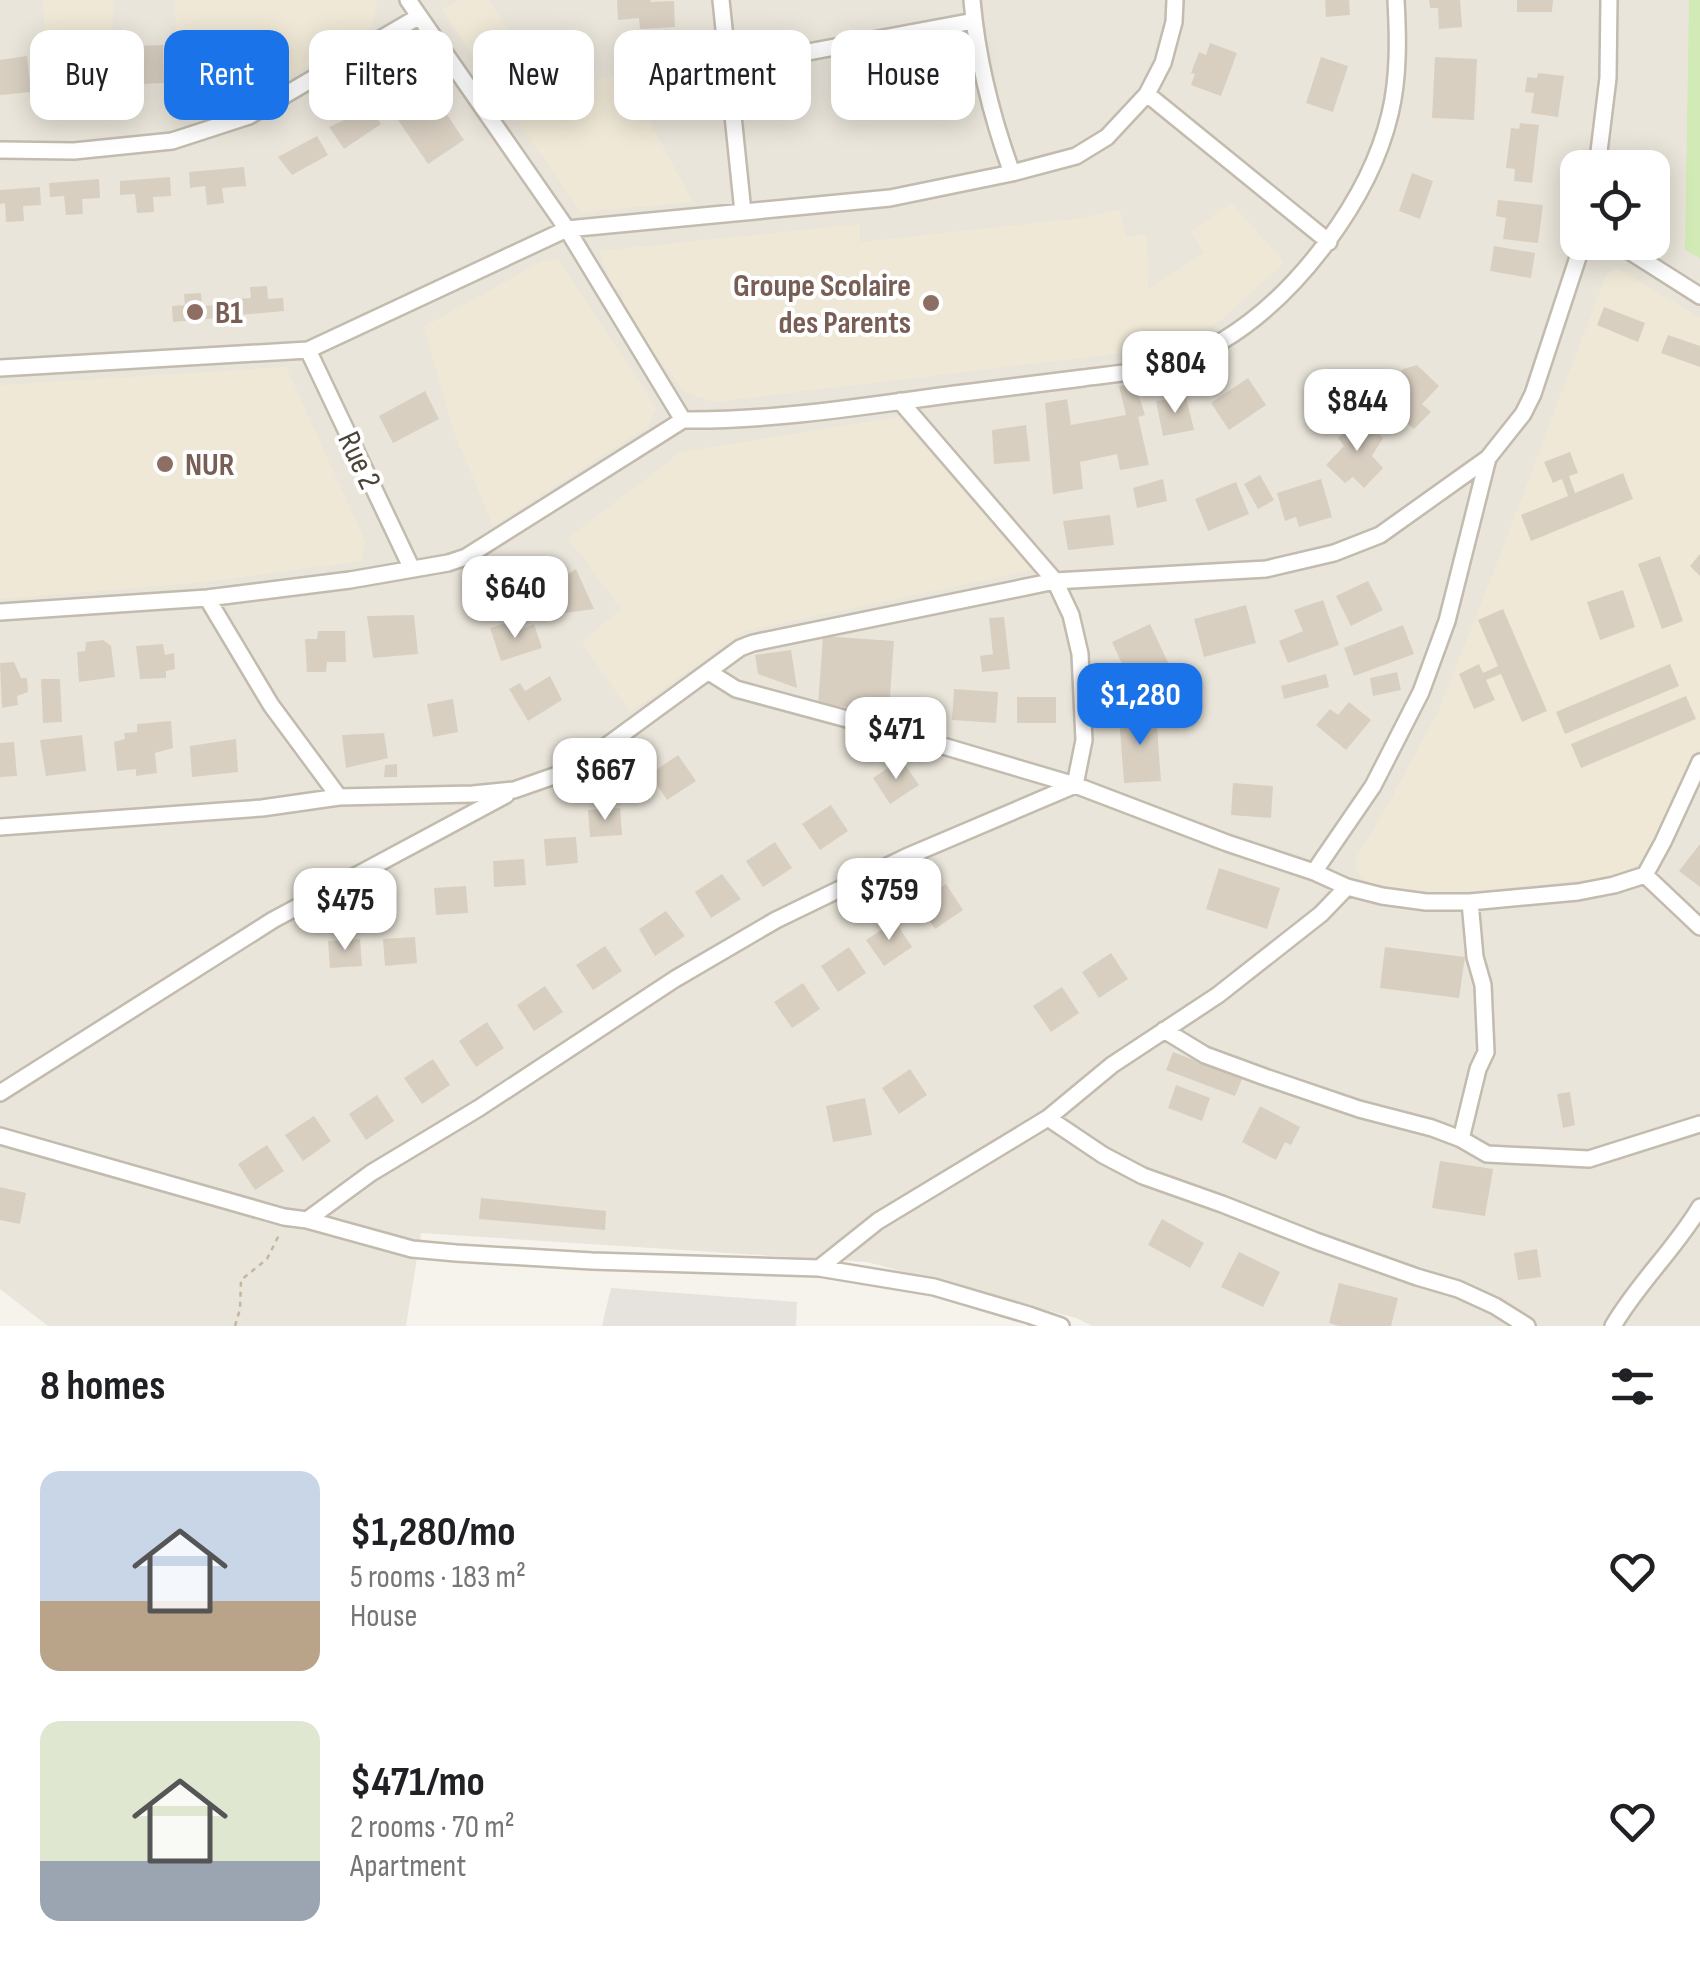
<!DOCTYPE html>
<meta charset="utf-8">
<style>
body{margin:0;font-family:"Sofia Sans Condensed",sans-serif;background:#f6f6f6;color:#202124;height:100vh;display:flex;flex-direction:column;font-size:38px;white-space:nowrap}
*{box-sizing:border-box;margin:0}
p{font-size:32px;color:#757577}
.icon{flex:none;width:55px;height:55px;fill:none;stroke:currentColor;stroke-width:2;stroke-linecap:round;stroke-linejoin:round}
.map{position:relative;height:1326px;overflow:hidden}
.panel{display:flex;flex-direction:column;background:#fff;flex:1}
.panel>*{flex:none}
.hud{position:absolute;left:30px;top:30px;width:1000px;height:90px;display:flex;gap:20px}
.fabs{position:absolute;left:1560px;top:150px;display:grid;gap:20px}
.fabs a{display:grid;place-items:center;width:110px;height:110px;border-radius:20px;background:#fff;box-shadow:0 5px 25px #0003;font-size:50px}
.price{position:absolute;translate:-50% -85px;padding:0 22px;border-radius:20px;background:#fff;color:#222;font-size:32px;line-height:65px;filter:drop-shadow(0 2px 5px #0008)}
.price::after{content:'';position:absolute;left:50%;top:60px;width:30px;height:22px;margin-left:-15px;background:inherit;clip-path:polygon(0 0,100% 0,50% 100%)}
.price.selected{background:#1a73e8;color:#fff}
ul{padding:0;list-style:none}
li{display:flex;align-items:center;gap:30px;height:250px;padding:0 40px}
li span{display:grid;place-items:center;flex:none;width:280px;height:200px;border-radius:20px;color:#555}
li>.icon{margin-inline-start:auto}
span .icon{width:120px;height:120px;fill:#fffc;stroke-width:1}
li b{font-size:42px}
h2{display:flex;justify-content:space-between;align-items:center;height:120px;padding:0 40px;font-size:42px}
.tag{padding:0 35px;border-radius:20px;background:#fff;box-shadow:0 5px 25px #0003;font-size:35px;line-height:90px}
.tag.selected{background:#1a73e8;color:#fff}
.map>svg:first-child{display:block}
.residential{fill:#eae5da;fill-rule:evenodd}
.industrial{fill:#e6e2dd}
.education{fill:#efe8d6}
.green{fill:#d2eab5}
.building{fill:#d8cfc1}
.lines{fill:none;stroke-linecap:round;stroke-linejoin:round}
.minor-casing{stroke:#c2bbae;stroke-width:20}
.path{stroke:#c4b79f;stroke-width:2.5;stroke-dasharray:5 5;stroke-linecap:butt}
.minor{stroke:#fff;stroke-width:15}
.education-dot{fill:#8d6e63;stroke:#fff;stroke-width:4}
.labels{text-anchor:middle;stroke-width:8;stroke-linejoin:round;paint-order:stroke}
.education-label{font-size:32px;font-weight:bold;fill:#785e54;stroke:#fff;text-anchor:start}
.street-label{font-size:32px;fill:#4b4439;stroke:#fff}
</style>
<div class="map">
<svg width="1700" height="1326" viewBox="0 0 1700 1326">
<rect width="100%" height="100%" fill="#f6f3ec"/>
<!-- residential -->
<path class="residential" d="M0,0H1700V1326H1092L1076,1318L867,1262L421,1233L406,1326H48L0,1289ZM1578,168H1652V242H1578Z"/>
<!-- industrial -->
<path class="industrial" d="M611,1288L797,1302L796,1326H602Z"/>
<!-- education -->
<path class="education" d="M43,0H114L111,49L46,52Z
M174,0H377V1L373,26L232,112L176,115L172,72L180,65Z
M460,0H489L548,90L623,73L693,202L580,212L441,9Z
M1231,203L1284,262L1223,319L1145,360L1140,351L714,402L685,392L622,312L623,293L613,286L599,251L860,224V242L1074,219L1120,210L1126,237L1147,234L1148,290L1204,253L1191,232Z
M558,259L656,408L648,426L493,526L453,429L424,327L541,262Z
M1617,268L1700,318V749L1655,842L1641,862L1621,874L1595,879L1444,894L1384,888L1365,881L1357,872L1355,865L1357,856L1385,810L1440,708L1506,540L1598,296L1606,276Z
M286,367L366,543L361,561L196,583L0,599V385Z
M899,417L1032,570L744,631L630,712L582,642L621,609L568,538L681,452Z"/>
<!-- green -->
<path class="green" d="M1689,0H1700V258L1685,250Z"/>
<!-- building -->
<path class="building" d="M617,0H650L651,2L674,1L675,27L640,29L639,18L618,20Z
M1325,0H1349L1350,15L1326,17Z
M1429,0H1460L1462,27L1439,29L1438,8H1430Z
M1517,0H1553L1552,12H1517Z
M1210,43L1237,53L1221,96L1191,85L1195,74L1191,73L1199,52L1206,55Z
M163,45L164,83L143,84V77L124,78L123,56L137,55L136,46Z
M27,56L31,92L0,95V60Z
M1321,57L1348,66L1333,112L1306,103Z
M1435,57L1477,59L1474,120L1432,118Z
M92,63L96,90L63,94L59,67Z
M1538,73L1564,76L1558,117L1531,113L1534,93L1525,92L1527,77L1537,78Z
M415,95L427,113L440,104L464,140L428,164L392,111Z
M370,108L381,124L344,149L329,127Z
M1520,123L1539,125L1532,183L1514,181L1515,169L1506,168L1511,128L1519,129Z
M317,136L328,155L292,175L278,157Z
M244,167L246,186L222,188L224,203L207,205L205,186L190,188L189,172Z
M1412,173L1433,181L1420,219L1399,211Z
M170,177L171,196L153,197L154,212L137,213L135,194L120,195V181Z
M99,179L100,198L82,199L83,214L66,215L64,196L50,197L49,183Z
M40,187L41,205L23,206L24,221L6,222L5,203L0,204V190Z
M1498,200L1543,205L1538,243L1503,239L1506,218L1496,216Z
M1494,246L1535,253L1531,278L1490,271Z
M267,286L268,299L283,298L284,311L239,315L237,299L251,298L250,287Z
M201,293L202,306L217,305L218,318L173,322L172,306L185,305L184,294Z
M1604,307L1645,323L1638,342L1597,325Z
M1668,335L1700,346V367L1661,353Z
M1417,365L1439,386L1422,404L1431,412L1414,429L1390,410L1395,402L1384,394L1403,369Z
M1248,378L1266,405L1229,430L1211,403Z
M1135,384L1145,415L1138,417L1149,465L1120,470L1117,454L1080,462L1083,489L1053,494L1045,403L1067,399L1071,425L1126,415L1119,386Z
M425,391L439,419L393,443L379,416Z
M1186,397L1194,430L1163,436L1156,401Z
M1361,417L1383,438L1372,456L1383,468L1364,488L1353,477L1345,483L1326,465L1344,446L1338,438Z
M1026,425L1030,461L994,464L992,430Z
M1570,452L1578,473L1569,476L1575,493L1623,473L1633,499L1531,541L1521,515L1568,496L1562,479L1553,483L1544,462Z
M1260,475L1274,500L1258,509L1244,484Z
M1163,479L1167,501L1137,508L1133,488Z
M1321,479L1332,517L1299,527L1296,517L1285,521L1277,493Z
M1236,482L1249,514L1208,531L1195,499Z
M1110,515L1114,545L1068,550L1063,521Z
M1700,554V576L1690,566Z
M1660,556L1683,621L1662,629L1638,564Z
M563,564L568,574L576,569L594,609L544,616L533,592L544,589L539,574Z
M1368,581L1383,610L1351,626L1336,596Z
M1623,590L1635,627L1600,640L1587,602Z
M1323,600L1339,645L1288,663L1279,641L1303,631L1294,610Z
M1246,605L1256,643L1204,657L1194,619Z
M1503,609L1547,711L1522,722L1501,674L1486,680L1495,700L1474,709L1459,674L1479,664L1483,673L1498,666L1478,620Z
M414,615L418,654L373,658L367,616Z
M1004,617L1010,669L982,672L980,656L993,654L989,618Z
M507,623L511,634L534,624L542,648L501,661L490,628Z
M1150,624L1172,671L1134,690L1112,642Z
M1403,625L1414,654L1354,676L1344,648Z
M318,631H345L346,662H327L326,672H307L305,639H317Z
M823,636L894,641L889,710L818,705Z
M103,640L111,646L115,677L79,682L77,652L85,651L86,642Z
M163,644L165,655L174,653L175,669L166,671V678L140,679L136,646Z
M791,650L797,688L758,674L755,655Z
M14,662L21,678H27L28,692L17,696L18,705L2,708L0,663Z
M1670,664L1679,686L1565,734L1556,712Z
M1397,672L1401,690L1373,696L1370,678Z
M1326,674L1329,687L1284,699L1281,686Z
M550,676L562,700L528,721L509,689L520,683L525,691Z
M41,679H60L62,722L43,723Z
M954,689L998,692L996,723L952,720Z
M1686,696L1696,719L1581,768L1571,744Z
M1017,697H1056V723H1017Z
M453,699L458,732L433,737L427,704Z
M1349,702L1371,720L1346,750L1316,725L1330,709L1338,715Z
M1156,714L1161,781L1124,783L1119,716Z
M171,721L173,748L155,753L157,773L136,776V769L117,771L114,742L125,739L124,733L137,732V724Z
M384,733L388,758L346,768L342,735Z
M82,735L86,771L46,776L40,740Z
M236,739L238,772L192,777L190,746Z
M14,742L17,776L0,777V743Z
M678,755L696,781L667,800L650,774Z
M901,759L919,785L890,804L873,778Z
M397,764V777H384L385,765Z
M1233,783L1273,786L1271,818L1231,815Z
M831,805L848,831L820,850L802,824Z
M620,808L622,835L590,837L588,810Z
M576,837L578,863L546,866L544,839Z
M775,842L792,868L763,887L746,861Z
M1700,844V887L1679,871Z
M524,859L526,885L494,887L493,861Z
M1219,868L1280,888L1267,929L1206,909Z
M722,874L741,899L711,918L695,892Z
M946,884L963,910L935,929L918,903Z
M466,886L468,913L436,915L434,888Z
M666,911L685,936L655,956L639,929Z
M895,921L912,947L884,966L866,940Z
M415,937L417,963L385,966L383,939Z
M360,939L362,966L330,968L328,941Z
M605,946L622,971L593,990L576,965Z
M849,947L866,973L838,992L821,966Z
M1385,947L1465,957L1459,998L1380,988Z
M1111,953L1128,979L1099,998L1082,972Z
M803,983L820,1009L792,1028L774,1002Z
M545,986L563,1012L534,1031L517,1005Z
M1062,987L1079,1013L1051,1032L1033,1006Z
M487,1022L504,1048L476,1067L459,1041Z
M1173,1052L1242,1079L1235,1096L1166,1070Z
M433,1059L450,1085L422,1104L404,1078Z
M910,1069L927,1095L899,1114L882,1088Z
M1176,1085L1210,1098L1202,1121L1168,1108Z
M1570,1092L1575,1125L1563,1128L1557,1094Z
M377,1095L394,1121L366,1140L349,1114Z
M865,1098L872,1135L833,1142L826,1106Z
M1260,1106L1300,1127L1291,1145L1285,1142L1276,1160L1242,1142Z
M314,1116L331,1141L303,1161L285,1135Z
M267,1145L284,1171L255,1190L238,1164Z
M1440,1161L1493,1169L1485,1216L1432,1208Z
M0,1187L26,1193L20,1224L0,1220Z
M481,1198L606,1211L605,1230L479,1219Z
M1162,1219L1204,1243L1190,1268L1148,1245Z
M1537,1249L1541,1277L1518,1280L1514,1253Z
M1239,1252L1280,1272L1263,1307L1221,1287Z
M1339,1283L1398,1298L1391,1326H1339L1329,1323Z"/>
<g class="lines">
<!-- minor casing -->
<g class="minor-casing">
<path id="minor" d="M408,0L567,229L683,420C773,421 865,406 955,394C998,389 1041,383 1083,378C1113,374 1145,372 1173,362C1189,356 1208,350 1222,341C1297,296 1370,199 1390,114C1399,77 1398,37 1396,0
M721,0L743,212
M972,0C977,58 992,118 1012,173
M728,67L974,21
M1147,94L1329,242
M0,150L74,151L172,141L249,116L418,17
M1597,168L1608,78L1609,0
M1615,242L1700,296
M308,350L412,569
M0,368L308,350L567,229L890,198L1012,173L1076,156L1107,137L1147,94L1163,63L1174,22L1175,0
M207,598L271,705L339,797L473,794L514,790L557,775L583,763L740,648L753,643L1055,581L1266,569L1334,553L1380,535L1488,458
M0,612L207,598L350,580L448,563L466,557L683,420
M709,672L736,689L899,733L1075,785L1227,843L1314,872L1347,887L1382,896L1426,902H1470L1578,892L1614,885L1645,875L1663,842L1700,762
M0,827L262,808L339,797
M1314,872L1373,786L1421,692L1447,621L1488,458L1523,414L1533,394L1583,242
M1645,875L1700,927
M1470,902L1475,957L1483,985L1486,1052L1478,1069L1461,1139L1487,1154L1589,1159L1700,1124
M1164,1030L1205,1055L1265,1077L1359,1109L1432,1128L1461,1139
M0,1093L273,920L506,795
M1048,1118L1103,1155L1143,1176L1222,1204L1316,1241L1417,1277L1458,1289L1495,1306L1527,1326
M0,1136L284,1217L307,1220L412,1249L456,1253L592,1261L819,1268L934,1287L1029,1315L1061,1326
M307,1220L371,1173L479,1108L675,979L776,920L906,857L1075,785L1084,740L1080,654L1071,615L1055,581L900,401
M819,1268L878,1221L1048,1118L1112,1065L1218,995L1321,914L1347,887
M1613,1326C1638,1283 1675,1249 1700,1207"/>
</g>
<!-- path -->
<path class="path" d="M235,1326L240,1309L241,1280L267,1259L280,1233"/>
<!-- minor -->
<use href="#minor" class="minor"/>
</g>
<!-- markers -->
<g class="education-dot">
<circle cx="931" cy="303" r="10"/>
<circle cx="195" cy="312" r="10"/>
<circle cx="165" cy="464" r="10"/>
</g>
<g class="labels">
<!-- education labels -->
<g class="education-label">
<text x="911" y="296" text-anchor="end">Groupe Scolaire<tspan x="911" dy="37">des Parents</tspan></text>
<text x="215" y="323">B1</text>
<text x="185" y="475">NUR</text>
</g>
<!-- street labels -->
<g class="street-label">
<text transform="translate(360 460) rotate(65)" y="11">Rue 2</text>
</g>
</g>
</svg>
<div class="fabs">
<a><svg class="icon" aria-label="locate" viewBox="0 0 24 24"><circle cx="12" cy="12" r="6"/><path d="M12 2v4M12 18v4M2 12h4M18 12h4"/></svg></a>
</div>
<b class="price" style="left:1175px;top:416px">$804</b>
<b class="price" style="left:1357px;top:454px">$844</b>
<b class="price" style="left:515px;top:641px">$640</b>
<b class="price selected" style="left:1140px;top:748px">$1,280</b>
<b class="price" style="left:896px;top:782px">$471</b>
<b class="price" style="left:605px;top:823px">$667</b>
<b class="price" style="left:889px;top:943px">$759</b>
<b class="price" style="left:345px;top:953px">$475</b>
<div class="hud">
<a class="tag">Buy</a>
<a class="tag selected">Rent</a>
<a class="tag">Filters</a>
<a class="tag">New</a>
<a class="tag">Apartment</a>
<a class="tag">House</a>
</div>
</div>
<section class="panel">
<h2>8 homes<svg class="icon" aria-label="filters" viewBox="0 0 24 24"><path d="M4 7h16M4 17h16"/><circle cx="9" cy="7" r="2"/><circle cx="15" cy="17" r="2"/></svg></h2>
<ul>
<li><span style="background:linear-gradient(#c9d6e8 65%,#b9a48a 0)"><svg class="icon" aria-label="home" viewBox="0 0 24 24"><path d="M3 11l9-7 9 7M6 9v11h12V9"/></svg></span><div><b>$1,280/mo</b><p>5 rooms · 183 m²</p><p>House</p></div><svg class="icon" aria-label="heart" viewBox="0 0 24 24"><path d="M12 20l-8-8c-3-5 5-10 8-4 3-6 11-1 8 4z"/></svg></li>
<li><span style="background:linear-gradient(#dfe7d0 70%,#9aa5b1 0)"><svg class="icon" aria-label="home" viewBox="0 0 24 24"><path d="M3 11l9-7 9 7M6 9v11h12V9"/></svg></span><div><b>$471/mo</b><p>2 rooms · 70 m²</p><p>Apartment</p></div><svg class="icon" aria-label="heart" viewBox="0 0 24 24"><path d="M12 20l-8-8c-3-5 5-10 8-4 3-6 11-1 8 4z"/></svg></li>
</ul>
</section>
